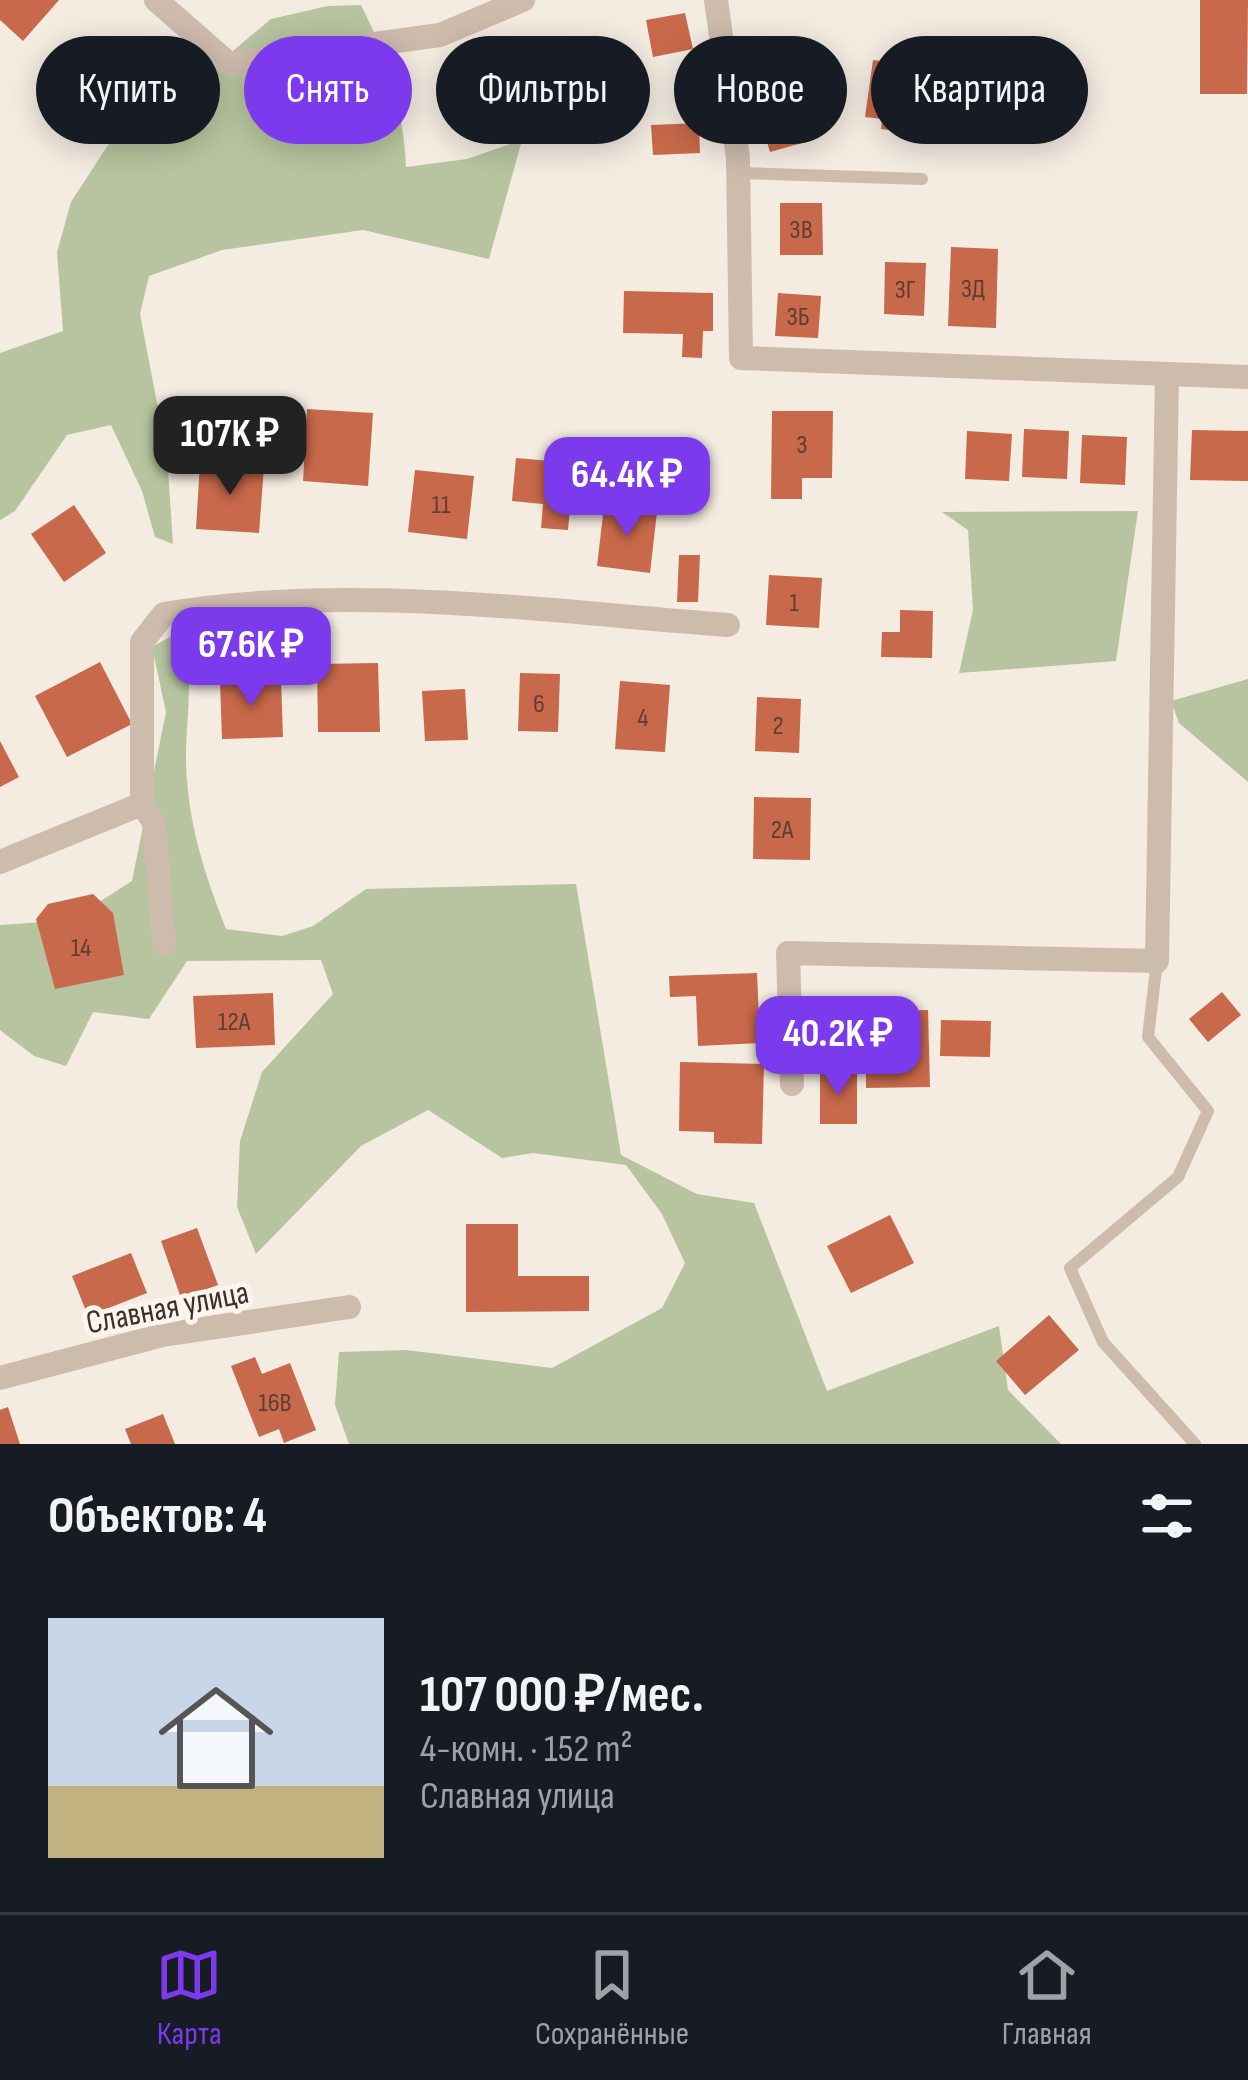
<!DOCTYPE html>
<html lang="ru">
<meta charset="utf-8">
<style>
body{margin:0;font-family:"Sofia Sans Condensed",sans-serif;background:#20242c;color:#f1f3f6;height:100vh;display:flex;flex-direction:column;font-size:45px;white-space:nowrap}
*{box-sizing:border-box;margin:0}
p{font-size:39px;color:#9ea1a6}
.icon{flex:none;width:66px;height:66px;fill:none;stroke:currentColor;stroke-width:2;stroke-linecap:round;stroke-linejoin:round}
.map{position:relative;height:1444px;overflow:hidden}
.side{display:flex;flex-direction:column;background:#171b24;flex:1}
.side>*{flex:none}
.guide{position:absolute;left:36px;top:36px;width:1176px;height:108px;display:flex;gap:24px}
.price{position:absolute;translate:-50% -102px;padding:0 27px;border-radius:24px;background:#7c3aed;color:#fff;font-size:39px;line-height:78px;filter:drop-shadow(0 3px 6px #0008)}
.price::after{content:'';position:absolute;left:50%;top:72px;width:36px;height:27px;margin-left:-18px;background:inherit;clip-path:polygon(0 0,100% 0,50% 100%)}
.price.on{background:#222;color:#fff}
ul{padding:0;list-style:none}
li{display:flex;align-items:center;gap:36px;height:300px;padding:0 48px}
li+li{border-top:3px solid #363941}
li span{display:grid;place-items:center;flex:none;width:336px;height:240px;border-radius:0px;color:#555}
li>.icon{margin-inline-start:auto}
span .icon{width:144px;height:144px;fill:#fffc;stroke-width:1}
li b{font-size:51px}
h2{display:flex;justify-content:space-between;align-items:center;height:144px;padding:0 48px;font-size:51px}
.chip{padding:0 42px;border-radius:54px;background:#171b24;box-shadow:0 6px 30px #0003;font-size:42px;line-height:108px}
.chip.on{background:#7c3aed;color:#fff}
.menu{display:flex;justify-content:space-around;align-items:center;height:168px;border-top:3px solid #363941;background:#171b24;font-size:33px;color:#9ea1a6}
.menu a{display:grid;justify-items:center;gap:6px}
.menu .on{color:#7c3aed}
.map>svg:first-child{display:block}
.green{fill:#b8c4a0}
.building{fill:#c8694b}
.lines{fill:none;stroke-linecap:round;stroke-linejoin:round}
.service{stroke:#cdbbac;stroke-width:12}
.minor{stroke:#cdbbac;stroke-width:24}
.labels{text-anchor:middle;stroke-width:10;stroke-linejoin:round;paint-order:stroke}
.number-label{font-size:27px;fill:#5e3e33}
.street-label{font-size:33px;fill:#3b302b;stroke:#fbf5ee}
</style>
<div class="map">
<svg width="1248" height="1444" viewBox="0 0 1248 1444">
<rect width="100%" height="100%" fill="#f4ebe1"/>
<!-- green -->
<path class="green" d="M361,5C388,59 403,107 406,167L467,159L522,140L489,259L363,230L222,250L149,276L140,314L167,455L173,544L155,537L142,491L111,425L67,435L15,511L0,520V353L63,331L57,252L71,202L108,145L161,111L271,19L328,6Z
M1138,511L1116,661L959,673L973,610L968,530L942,512Z
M182,630C195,674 186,714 186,759C187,822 204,872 226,929L282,936L313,926L366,889L576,884L621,1155L697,1194L754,1203L827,1391L999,1326L1008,1390L1061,1444H349L335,1405L339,1352L406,1350L552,1368L662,1308L685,1263L662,1214L626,1165L533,1153L502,1158L428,1110L361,1146L256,1254L237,1207L240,1141L262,1072L333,994L321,960L187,961L149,1019L93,1012L66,1066L34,1056L0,1030V925L71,920L132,881L166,712L152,647Z
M1248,679V782L1179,723L1171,701Z"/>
<!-- building -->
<path class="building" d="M0,0H59L23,41L0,20Z
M1200,0H1248L1247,94H1200Z
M685,13L693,49L653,57L646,20Z
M873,60L917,65L908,133L881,129L882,119L865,117Z
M793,87L809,141L770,152L754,99Z
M699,123L700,153L653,155L651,125Z
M780,203H822L823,255H780Z
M951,247L998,249L996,328L948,326Z
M885,262L926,263L924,316L884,314Z
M624,291L713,293V331H703L702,358L682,357L683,334L623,333Z
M778,293L821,296L818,338L775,336Z
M307,409L373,413L368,486L303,481Z
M772,411H833L832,478H802V499H771Z
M1024,429L1069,431L1067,479L1022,477Z
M1192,430L1248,431V481L1190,480Z
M967,431L1012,434L1009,481L965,479Z
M1082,435L1127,437L1125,485L1080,483Z
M516,458L574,463L568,530L541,528L543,504L512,501Z
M200,463L264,467L259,533L196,529Z
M415,470L474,476L467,539L408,532Z
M74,505L106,553L64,582L31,534Z
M604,506L657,512L650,573L597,566Z
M679,555H700L698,602H677Z
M769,575L822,578L819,628L766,625Z
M900,610L933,611L932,658L881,657L882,632H900Z
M100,662L132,724L67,757L35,696Z
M378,663L380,732H318L317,664Z
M520,673L560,674L558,732L518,731Z
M281,679L283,737L222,739L220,681Z
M620,681L670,685L665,752L615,749Z
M465,689L468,740L425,741L422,691Z
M757,697L801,699L799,753L755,751Z
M0,741L19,777L0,787Z
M754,797L811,798L810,860L753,859Z
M93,894L113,913L124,975L55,989L36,919L48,904Z
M757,973L760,1043L698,1046L696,996L670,997L669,976Z
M1222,992L1241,1015L1208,1042L1189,1019Z
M273,993L275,1045L196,1048L193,996Z
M928,1010L930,1087L866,1088V1038L883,1037V1011Z
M941,1020L991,1021L990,1057L940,1056Z
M680,1062L764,1064L762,1144L714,1143V1132L679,1131Z
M820,1071H857V1124H820Z
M890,1215L914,1263L851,1293L827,1246Z
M466,1224H518V1276H589V1311L466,1312Z
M197,1228L218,1285L181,1298L161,1241Z
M131,1253L147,1293L88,1316L72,1276Z
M1049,1315L1079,1350L1025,1395L996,1361Z
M255,1357L262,1374L290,1363L316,1430L284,1443L279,1429L259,1437L231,1366Z
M8,1407L20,1444H0V1410Z
M163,1414L175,1444H131L125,1429Z"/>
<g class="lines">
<!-- service -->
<path class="service" d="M738,173L922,179
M1157,961L1148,1037L1208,1111L1178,1177L1070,1268L1103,1342L1195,1444"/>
<!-- minor -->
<path class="minor" d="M156,0L229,64L440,35L523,0
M716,0L738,158L741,358L1248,377
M142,804L154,822L164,944
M0,862L142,804V642L164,614C348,583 542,611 728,625
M792,1084L788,953L1157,961L1167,375
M0,1378L163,1335L349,1307"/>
</g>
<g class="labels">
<!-- number labels -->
<g class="number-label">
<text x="801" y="238">3В</text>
<text x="973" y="297">3Д</text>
<text x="905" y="298">3Г</text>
<text x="798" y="325">3Б</text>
<text x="802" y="453">3</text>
<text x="441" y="513">11</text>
<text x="794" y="611">1</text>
<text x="539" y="712">6</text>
<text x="643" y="726">4</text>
<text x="778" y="734">2</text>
<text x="782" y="838">2А</text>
<text x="81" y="956">14</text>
<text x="234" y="1030">12А</text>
<text x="275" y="1411">16В</text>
</g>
<!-- street labels -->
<g class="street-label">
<text transform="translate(167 1306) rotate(-11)" y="12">Славная улица</text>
</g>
</g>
</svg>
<b class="price on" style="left:230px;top:498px">107K ₽</b>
<b class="price" style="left:627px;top:539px">64.4K ₽</b>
<b class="price" style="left:251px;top:709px">67.6K ₽</b>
<b class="price" style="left:838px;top:1098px">40.2K ₽</b>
<div class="guide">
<a class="chip">Купить</a>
<a class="chip on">Снять</a>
<a class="chip">Фильтры</a>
<a class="chip">Новое</a>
<a class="chip">Квартира</a>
</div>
</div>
<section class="side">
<h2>Объектов: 4<svg class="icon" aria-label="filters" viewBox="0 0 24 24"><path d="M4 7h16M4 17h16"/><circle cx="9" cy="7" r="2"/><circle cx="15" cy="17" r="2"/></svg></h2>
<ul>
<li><span style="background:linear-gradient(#c9d6e8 70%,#c2b280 0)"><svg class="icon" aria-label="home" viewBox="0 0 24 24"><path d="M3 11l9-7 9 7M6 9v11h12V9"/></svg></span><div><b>107 000 ₽/мес.</b><p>4-комн. · 152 m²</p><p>Славная улица</p></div></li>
</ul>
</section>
<nav class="menu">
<a class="on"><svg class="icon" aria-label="map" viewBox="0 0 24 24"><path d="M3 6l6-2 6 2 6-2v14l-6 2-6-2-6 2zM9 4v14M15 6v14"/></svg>Карта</a>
<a><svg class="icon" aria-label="saved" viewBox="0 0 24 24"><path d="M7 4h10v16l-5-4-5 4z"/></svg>Сохранённые</a>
<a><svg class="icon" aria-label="home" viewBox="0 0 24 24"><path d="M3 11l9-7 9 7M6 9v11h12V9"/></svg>Главная</a>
</nav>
